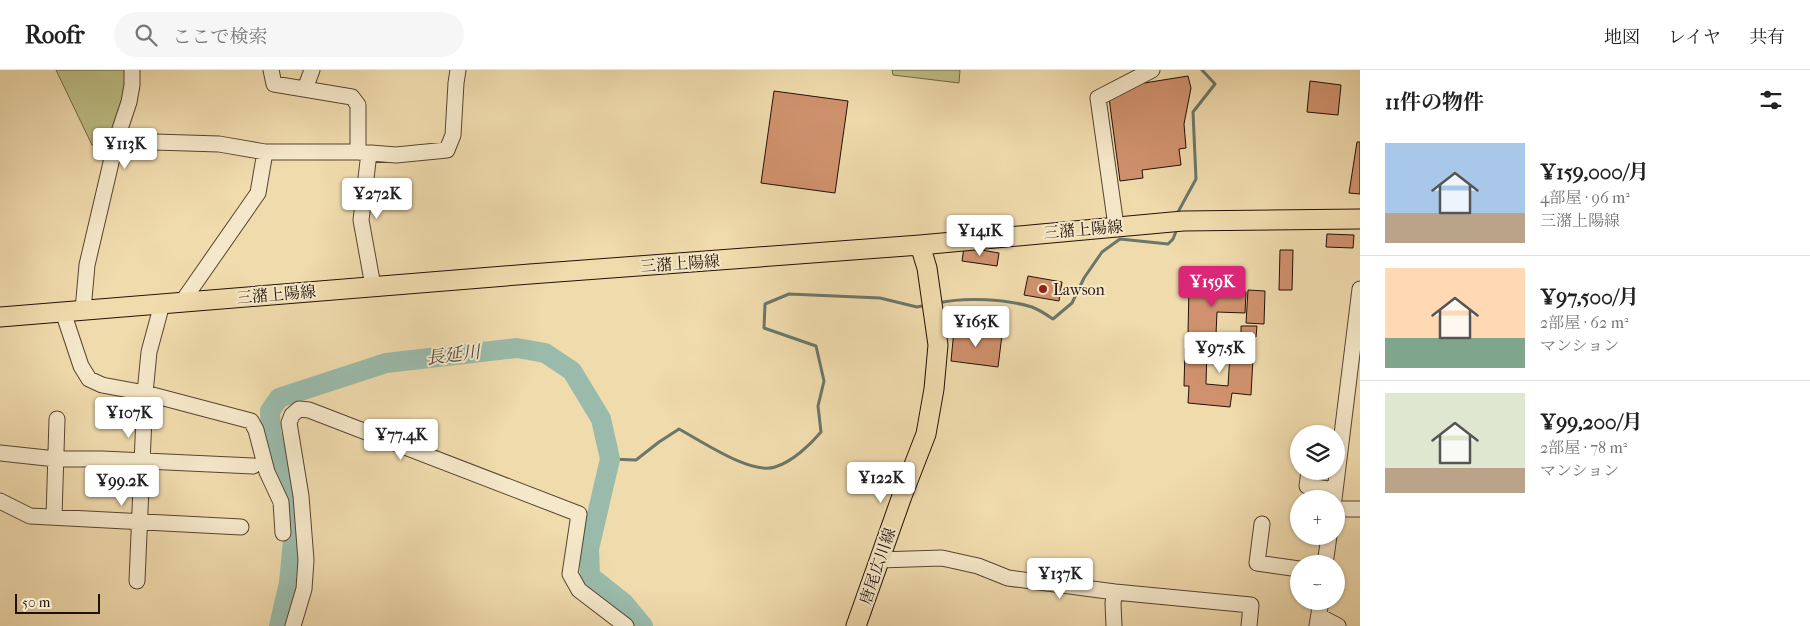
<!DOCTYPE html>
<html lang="ja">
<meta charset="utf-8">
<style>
body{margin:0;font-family:"IM FELL French Canon","Noto Serif JP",serif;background:#f6f6f6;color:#222;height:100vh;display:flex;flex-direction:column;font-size:19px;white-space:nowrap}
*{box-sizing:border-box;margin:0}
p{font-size:16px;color:#767676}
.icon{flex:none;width:28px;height:28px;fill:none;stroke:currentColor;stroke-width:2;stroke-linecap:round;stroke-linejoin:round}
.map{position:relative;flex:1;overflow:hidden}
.panel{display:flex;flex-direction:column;background:#fff;width:450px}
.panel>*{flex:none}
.controls{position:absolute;left:1290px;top:355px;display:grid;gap:10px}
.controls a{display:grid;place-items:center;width:55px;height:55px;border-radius:50%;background:#fff;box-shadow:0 1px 4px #0004;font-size:25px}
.scale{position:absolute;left:15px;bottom:12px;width:85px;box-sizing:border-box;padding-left:5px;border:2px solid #231107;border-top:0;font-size:14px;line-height:18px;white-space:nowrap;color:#231107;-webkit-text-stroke:4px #f5e8ca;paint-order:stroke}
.price{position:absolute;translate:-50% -42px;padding:0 11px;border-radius:5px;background:#fff;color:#222;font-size:16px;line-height:32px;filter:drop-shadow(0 1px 2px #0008)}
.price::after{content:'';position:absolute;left:50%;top:30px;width:15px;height:11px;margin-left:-8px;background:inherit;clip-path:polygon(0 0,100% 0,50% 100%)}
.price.on{background:#db2777;color:#fff}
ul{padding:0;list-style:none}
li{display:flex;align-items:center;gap:15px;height:125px;padding:0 25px}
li+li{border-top:1px solid #e0e0e0}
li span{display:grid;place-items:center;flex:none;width:140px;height:100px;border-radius:0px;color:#555}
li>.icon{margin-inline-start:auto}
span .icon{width:60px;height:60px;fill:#fffc;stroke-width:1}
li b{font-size:21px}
h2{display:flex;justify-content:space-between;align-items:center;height:60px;padding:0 25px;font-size:21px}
header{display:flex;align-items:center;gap:30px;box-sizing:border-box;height:70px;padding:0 25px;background:#fff;border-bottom:1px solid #e0e0e0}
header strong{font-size:24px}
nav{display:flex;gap:28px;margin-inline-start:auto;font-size:18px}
.search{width:350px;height:45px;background:#f6f6f6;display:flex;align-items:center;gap:12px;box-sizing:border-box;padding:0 18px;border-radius:28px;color:#767676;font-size:19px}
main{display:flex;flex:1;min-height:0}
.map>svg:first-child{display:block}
.green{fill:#bebf86;stroke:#706846}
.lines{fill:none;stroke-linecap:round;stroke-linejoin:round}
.stream{stroke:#6a7769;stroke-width:3}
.river{stroke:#9abbab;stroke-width:20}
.building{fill:#d0926e;stroke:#231107}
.minor-casing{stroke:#564430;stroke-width:17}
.major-casing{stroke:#231107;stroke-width:21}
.minor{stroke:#f5e8ca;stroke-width:15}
.major{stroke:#f0dbad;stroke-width:19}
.poi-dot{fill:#8f2418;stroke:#f5e8ca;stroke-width:2}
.labels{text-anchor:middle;stroke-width:4;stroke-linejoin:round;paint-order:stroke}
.street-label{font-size:16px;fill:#231107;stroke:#f5e8ca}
.poi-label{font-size:16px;fill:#231107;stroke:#f5e8ca;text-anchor:start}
.water-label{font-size:18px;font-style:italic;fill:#4d4c40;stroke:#f5e8ca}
</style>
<header>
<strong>Roofr</strong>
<div class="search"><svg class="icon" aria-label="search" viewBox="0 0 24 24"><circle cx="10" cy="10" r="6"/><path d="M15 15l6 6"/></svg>ここで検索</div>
<nav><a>地図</a><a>レイヤ</a><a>共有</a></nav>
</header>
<main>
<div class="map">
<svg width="1360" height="556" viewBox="0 0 1360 556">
<rect width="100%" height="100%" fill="#f0dbad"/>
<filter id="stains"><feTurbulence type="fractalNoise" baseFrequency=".004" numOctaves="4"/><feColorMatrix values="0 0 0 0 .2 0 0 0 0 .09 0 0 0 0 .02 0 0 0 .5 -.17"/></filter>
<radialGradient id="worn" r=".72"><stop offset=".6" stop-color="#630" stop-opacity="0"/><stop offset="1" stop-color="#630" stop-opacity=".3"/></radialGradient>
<!-- green -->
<path class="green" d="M56,0H127L116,77L92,75Z
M892,0H960L959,13L893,5Z"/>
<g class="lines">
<!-- stream -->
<path class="stream" d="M1178,145V142L1196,109L1193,42L1215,14L1202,0
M938,233C965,227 1006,229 1032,237C1040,240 1047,245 1053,249L1072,233L1084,208L1102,182L1120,169L1168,174L1173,169L1177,159
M610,389L636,390L659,372L679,359C701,371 751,405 775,397C792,392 810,375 821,362L818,336L824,311L816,276L764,258L765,234L789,224L880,228L917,237L927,235"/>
<!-- river -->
<path class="river" d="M279,556L289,513L294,460L271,362L270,341L279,328L386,293L517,278L545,283L572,301L601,349L610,389L589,479L590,506L624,533L643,556"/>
</g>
<!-- building -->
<path class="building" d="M1188,6L1191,18L1184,54L1186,78L1179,79L1181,95L1142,100L1143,108L1120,111L1109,28L1138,14Z
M1310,11L1341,15L1338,45L1307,42Z
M774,21L848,31L835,123L761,113Z
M1357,72H1360V124L1349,123Z
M1327,164L1354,165L1353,178L1326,177Z
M964,177L999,183L997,196L962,191Z
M1280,180H1293L1292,220H1279Z
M1028,206L1062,212L1059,231L1024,225Z
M1189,217L1218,218V221L1246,222L1245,243L1217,242L1216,264L1188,263Z
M1248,220L1265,221L1264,254L1246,253Z
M1241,256H1257L1256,267L1241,266Z
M954,260L1002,265L998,297L951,291Z
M1231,267L1254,269L1251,325L1232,323L1230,337L1188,333L1189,316H1184L1185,278L1207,279L1206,314L1228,316Z"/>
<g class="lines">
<!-- minor casing -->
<g class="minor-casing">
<path id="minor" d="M271,0L274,14L352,27L358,35V82
M305,19L312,0
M118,81L120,59L129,32L132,15V0
M369,83L361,150L373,216
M1116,156L1098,28L1152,0
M182,232L258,123L265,82
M83,240L87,195L110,97L112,88L118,81L155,72L219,74L265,82H358L396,85L447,80L453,65L456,13L458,0
M63,242L81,296L89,309L102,315L145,323L251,351L256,360L267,402L281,432L283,463
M0,383L56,389H102L253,396
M1309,401L1307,416L1335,420
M1334,429L1360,219
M0,431L30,446L241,457
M1336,439H1360
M54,447L57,349
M1262,454L1257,493L1299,499
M879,490L942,488L978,496L1008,508L1115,522L1251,535L1249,556
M1325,494L1329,466
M137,511L145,323L149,282L162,234
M1319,546L1338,556
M293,556L304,519L306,490L301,426L289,353L292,345L299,339L309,340L579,444L570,504L579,520L626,556
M1114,556L1113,533L1115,522
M1317,556L1321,531"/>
</g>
<!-- major casing -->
<g class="major-casing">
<path id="major" d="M0,247L530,204L920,175L1183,151L1360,149
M856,556L902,426L926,364L934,319L938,275L927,198L920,175"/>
</g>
<!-- minor -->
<use href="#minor" class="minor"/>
<!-- major -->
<use href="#major" class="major"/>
</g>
<!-- markers -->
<circle class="poi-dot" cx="1043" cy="219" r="5"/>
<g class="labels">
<!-- street labels -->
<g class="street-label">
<text transform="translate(1083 159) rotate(-5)" y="6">三潴上陽線</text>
<text transform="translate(680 193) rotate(-4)" y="6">三潴上陽線</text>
<text transform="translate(276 224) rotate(-5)" y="6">三潴上陽線</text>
<text transform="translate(877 496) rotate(-71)" y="6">唐尾広川線</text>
</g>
<!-- poi labels -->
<g class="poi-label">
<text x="1053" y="225">Lawson</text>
</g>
<!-- water labels -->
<g class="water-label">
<text transform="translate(453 285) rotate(-7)" y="6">長延川</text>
</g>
</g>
<rect width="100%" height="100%" filter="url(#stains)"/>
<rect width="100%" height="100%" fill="url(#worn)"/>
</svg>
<div class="controls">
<a><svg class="icon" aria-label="layers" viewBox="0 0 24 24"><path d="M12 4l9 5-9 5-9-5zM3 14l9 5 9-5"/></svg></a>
<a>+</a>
<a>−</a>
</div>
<div class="scale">50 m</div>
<b class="price" style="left:125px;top:100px">¥113K</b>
<b class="price" style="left:377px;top:150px">¥272K</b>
<b class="price" style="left:980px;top:187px">¥141K</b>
<b class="price on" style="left:1212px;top:238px">¥159K</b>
<b class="price" style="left:976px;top:278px">¥165K</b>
<b class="price" style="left:1220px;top:304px">¥97.5K</b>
<b class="price" style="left:129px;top:369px">¥107K</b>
<b class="price" style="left:401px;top:391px">¥77.4K</b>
<b class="price" style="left:881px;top:434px">¥122K</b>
<b class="price" style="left:122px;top:437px">¥99.2K</b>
<b class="price" style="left:1060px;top:530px">¥137K</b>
</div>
<section class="panel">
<h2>11件の物件<svg class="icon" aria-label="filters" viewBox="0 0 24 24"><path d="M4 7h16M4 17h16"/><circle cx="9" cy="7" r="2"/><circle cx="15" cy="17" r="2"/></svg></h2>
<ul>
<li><span style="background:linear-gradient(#a9c7e8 70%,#b9a48a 0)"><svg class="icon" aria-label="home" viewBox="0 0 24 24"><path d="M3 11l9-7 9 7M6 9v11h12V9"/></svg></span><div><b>¥159,000/月</b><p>4部屋 · 96 m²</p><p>三潴上陽線</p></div></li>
<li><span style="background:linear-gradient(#ffd9b3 70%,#7fa58c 0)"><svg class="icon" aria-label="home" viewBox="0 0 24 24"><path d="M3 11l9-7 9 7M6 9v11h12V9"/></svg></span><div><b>¥97,500/月</b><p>2部屋 · 62 m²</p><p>マンション</p></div></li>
<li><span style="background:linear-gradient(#dfe7d0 75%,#b9a48a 0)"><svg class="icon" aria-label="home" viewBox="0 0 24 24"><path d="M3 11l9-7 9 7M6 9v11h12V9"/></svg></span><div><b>¥99,200/月</b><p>2部屋 · 78 m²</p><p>マンション</p></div></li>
</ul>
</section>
</main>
